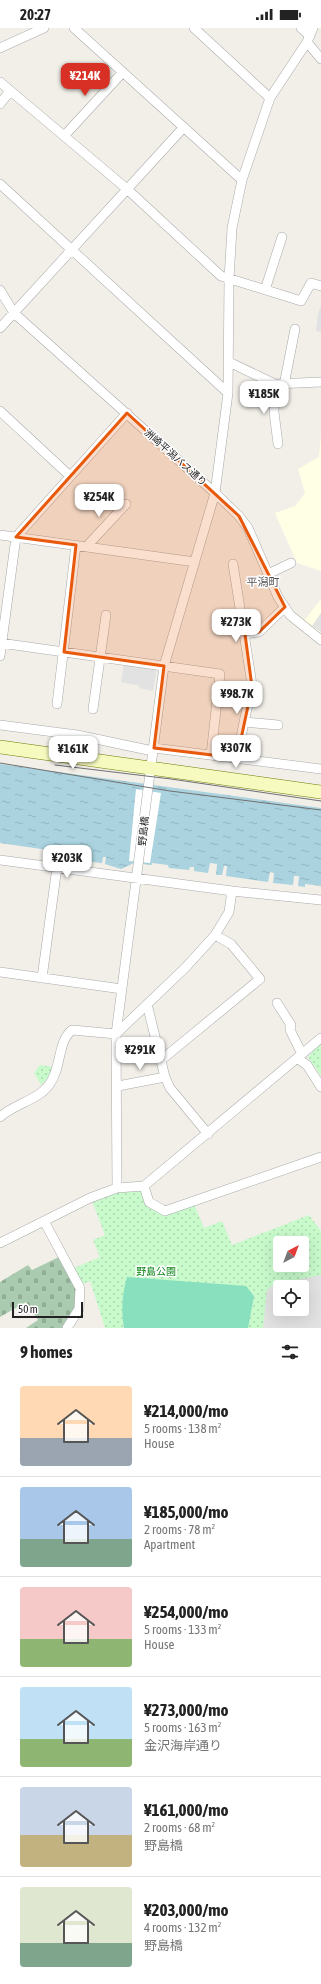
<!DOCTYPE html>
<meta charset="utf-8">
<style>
body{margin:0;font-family:"Asap Condensed","Noto Sans JP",sans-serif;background:#f2f2f2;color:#222;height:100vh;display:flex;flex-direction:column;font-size:15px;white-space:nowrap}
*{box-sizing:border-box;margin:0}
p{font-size:13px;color:#767676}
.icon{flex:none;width:22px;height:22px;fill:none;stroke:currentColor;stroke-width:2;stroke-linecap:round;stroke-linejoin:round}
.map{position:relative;height:1300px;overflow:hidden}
.sheet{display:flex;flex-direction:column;background:#fff;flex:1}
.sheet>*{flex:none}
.needle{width:26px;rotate:41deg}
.buttons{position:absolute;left:273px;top:1208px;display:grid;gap:8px}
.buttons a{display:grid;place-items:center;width:36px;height:36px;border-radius:4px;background:#fff;box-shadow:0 4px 16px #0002;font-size:20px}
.scale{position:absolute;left:12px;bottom:10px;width:71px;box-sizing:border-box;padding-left:4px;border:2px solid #222;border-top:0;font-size:11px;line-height:14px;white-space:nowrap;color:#222;-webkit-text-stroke:3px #fff;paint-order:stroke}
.price{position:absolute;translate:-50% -34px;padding:0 9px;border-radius:8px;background:#fff;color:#222;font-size:13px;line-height:26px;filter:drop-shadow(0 1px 2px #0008)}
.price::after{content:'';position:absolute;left:50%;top:24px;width:12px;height:9px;margin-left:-6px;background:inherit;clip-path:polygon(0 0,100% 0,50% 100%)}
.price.on{background:#d93025;color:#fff}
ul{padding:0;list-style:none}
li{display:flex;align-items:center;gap:12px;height:100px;padding:0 20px}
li+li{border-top:1px solid #e0e0e0}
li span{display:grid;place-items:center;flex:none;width:112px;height:80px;border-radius:4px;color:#555}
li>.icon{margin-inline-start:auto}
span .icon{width:48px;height:48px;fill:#fffc;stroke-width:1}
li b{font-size:17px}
h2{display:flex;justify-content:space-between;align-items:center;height:48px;padding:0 20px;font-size:17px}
.status{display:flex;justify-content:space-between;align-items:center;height:28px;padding:0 20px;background:#fff;direction:ltr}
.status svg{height:11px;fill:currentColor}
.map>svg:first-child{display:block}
.education{fill:#ffffe5}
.cemetery{fill:url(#cemetery-stones)}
.park{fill:url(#park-dots);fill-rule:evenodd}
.pitch{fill:#88e0be}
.parking{fill:#e2e2e2;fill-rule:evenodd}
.water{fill:url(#water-ripples)}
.pier{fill:#fff}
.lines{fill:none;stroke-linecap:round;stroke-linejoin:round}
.street-casing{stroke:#a9a9a9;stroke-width:10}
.secondary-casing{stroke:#707d05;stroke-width:14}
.street{stroke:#fff;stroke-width:9}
.secondary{stroke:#f7fabf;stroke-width:13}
.tram{stroke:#707070;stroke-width:1}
.marked{fill:#e8590c;fill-opacity:0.2;stroke:#e8590c;stroke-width:3;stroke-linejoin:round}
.labels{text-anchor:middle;stroke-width:3;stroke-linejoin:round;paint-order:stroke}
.street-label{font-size:10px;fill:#222;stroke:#fff}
.park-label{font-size:10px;fill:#0c8416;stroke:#fff}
.neighbourhood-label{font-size:11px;fill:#555;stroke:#fff}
</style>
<div class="status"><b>20:27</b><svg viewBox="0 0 49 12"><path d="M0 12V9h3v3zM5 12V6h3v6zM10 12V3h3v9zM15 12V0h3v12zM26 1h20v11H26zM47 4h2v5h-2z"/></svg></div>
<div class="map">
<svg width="321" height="1300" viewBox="0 0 321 1300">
<defs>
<pattern id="cemetery-stones" width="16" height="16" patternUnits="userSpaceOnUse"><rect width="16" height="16" fill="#aacbaf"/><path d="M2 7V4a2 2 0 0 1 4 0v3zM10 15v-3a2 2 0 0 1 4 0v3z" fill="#92ae96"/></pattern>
<pattern id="park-dots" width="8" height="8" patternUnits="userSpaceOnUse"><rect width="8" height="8" fill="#c8facc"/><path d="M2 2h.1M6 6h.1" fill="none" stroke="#acd6af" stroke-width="1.8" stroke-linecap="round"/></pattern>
<pattern id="water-ripples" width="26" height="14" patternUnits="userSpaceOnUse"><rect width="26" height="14" fill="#aad3df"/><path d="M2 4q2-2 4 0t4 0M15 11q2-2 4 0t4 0" fill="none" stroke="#92b5bf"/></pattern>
</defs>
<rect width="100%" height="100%" fill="#f2efe9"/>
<!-- education -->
<path class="education" d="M321,407V543L297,535L275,485L295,478L305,465L298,441L319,429Z
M321,571V607L304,593Z"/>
<!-- cemetery -->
<path class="cemetery" d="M59,1229L76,1256V1277L63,1300H26L38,1292L26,1274L0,1289V1254L28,1237L32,1242Z"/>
<!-- park -->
<path class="park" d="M321,1015V1048L308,1029Z
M40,1037L53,1039L48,1050L41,1057L34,1045Z
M141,1163L166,1186L194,1176L204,1200L222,1193L232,1217L309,1187L321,1203V1300H105L90,1253L83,1256L74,1240L100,1229L93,1212L105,1207L92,1173L118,1164ZM280,1215H302V1237H280ZM280,1259H302V1281H280Z"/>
<!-- pitch -->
<path class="pitch" d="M127,1249L246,1258L254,1268L248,1300H124C121,1282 122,1267 127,1249Z"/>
<!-- parking -->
<path class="parking" d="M321,277V304L316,303L318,286Z
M321,585V604L312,598Z
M124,636L157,641L153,663L139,660L140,658L121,654Z
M321,1247V1300H263L267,1262L273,1257ZM280,1259H302V1281H280Z"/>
<!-- water -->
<path class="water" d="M0,736L321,780V858L305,856V859L298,858L299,848H294L293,857L273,855L274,845L270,844L268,854L226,848L227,838H224L222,847H216L217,836L210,835L208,845L194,843V839H190L189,842L169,840L168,837L152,835V837L134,835L121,841L105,836L106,829H103L102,835C96,834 89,834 83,832C71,826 62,821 49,818L48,822L0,815Z"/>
<!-- pier -->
<path class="pier" d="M136,761L161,765L150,835L129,833Z"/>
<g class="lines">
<!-- street casing -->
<g class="street-casing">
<path id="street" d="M74,0L242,152
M194,0L270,70
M301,0L310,8
M313,0L307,14L270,70L242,152L232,200L229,251L228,365L215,465L239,488L248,500L278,569L290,587L321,612
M307,14L321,31
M0,20L44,0
M0,54L127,161L221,248L301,273L311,255L321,258
M0,76L10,63
M64,108L123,44
M0,156L228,365
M0,262L14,285L215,465L164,638L116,1006L117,1160
M265,262L282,209
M0,300L184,99
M229,334L275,356L321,354
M275,356L274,384L278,416
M284,357L295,301
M0,383L70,448
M0,507L195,534
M87,518L126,476
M233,536L251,650L252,659L244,694
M268,546L291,535
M245,606L259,604L285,579
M0,615L220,646L211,727
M0,628L16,509L127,385
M57,676L76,517
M93,681L106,587
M0,697L77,707L153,723
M154,720L321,741
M75,729L77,707
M237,730L244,694L278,697
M0,832L232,863L321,872
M0,944L122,961
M42,950L57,839
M277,975L291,997L290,1002L302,1026
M147,976L165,1049L170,1060L208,1106
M298,1031L307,1037L321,1059
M160,1033L260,951L231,916L215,907
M118,1058L165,1049
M0,1089C14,1076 38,1072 49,1057C62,1040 57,1014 72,1002L116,1006L185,940L215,907L229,884L232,863
M144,1158L149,1174L165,1183L321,1129
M44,1193L80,1260L79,1281L67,1300
M0,1215L90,1170L117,1160L144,1158L321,1010"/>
</g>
<!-- secondary casing -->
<g class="secondary-casing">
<path id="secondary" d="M0,719L321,764"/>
</g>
<!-- street -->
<use href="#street" class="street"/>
<!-- secondary -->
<use href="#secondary" class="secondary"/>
<!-- tram -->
<path class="tram" d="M0,735L170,763L321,782
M55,737L171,751L321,773"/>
</g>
<!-- marked area -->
<path class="marked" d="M127,385L239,488L285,579L259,604L245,606L252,659L237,730L154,720L164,638L64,624L76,517L16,509Z"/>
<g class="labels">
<!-- street labels -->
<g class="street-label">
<text transform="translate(176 429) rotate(42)" y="4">洲崎平潟バス通り</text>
<text transform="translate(143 803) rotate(-84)" y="4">野島橋</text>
</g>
<!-- park labels -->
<g class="park-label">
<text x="156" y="1247">野島公園</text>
</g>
<!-- neighbourhood labels -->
<g class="neighbourhood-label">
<text x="263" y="558">平潟町</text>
</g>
</g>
</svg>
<div class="buttons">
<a><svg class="needle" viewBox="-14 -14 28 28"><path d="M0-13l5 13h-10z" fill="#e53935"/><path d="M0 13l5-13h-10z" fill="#767676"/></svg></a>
<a><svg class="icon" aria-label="locate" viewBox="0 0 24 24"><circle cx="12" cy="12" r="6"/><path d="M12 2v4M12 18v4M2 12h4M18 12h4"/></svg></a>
</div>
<div class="scale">50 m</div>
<b class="price on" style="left:85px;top:69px">¥214K</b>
<b class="price" style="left:264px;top:387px">¥185K</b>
<b class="price" style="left:99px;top:490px">¥254K</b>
<b class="price" style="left:236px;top:615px">¥273K</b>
<b class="price" style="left:237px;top:687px">¥98.7K</b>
<b class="price" style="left:236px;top:741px">¥307K</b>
<b class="price" style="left:73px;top:742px">¥161K</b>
<b class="price" style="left:67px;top:851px">¥203K</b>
<b class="price" style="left:140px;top:1043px">¥291K</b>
</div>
<section class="sheet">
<h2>9 homes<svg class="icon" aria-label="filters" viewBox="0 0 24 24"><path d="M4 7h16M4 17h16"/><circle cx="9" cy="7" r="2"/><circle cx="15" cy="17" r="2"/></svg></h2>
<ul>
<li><span style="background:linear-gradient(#ffd9b3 65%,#9aa5b1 0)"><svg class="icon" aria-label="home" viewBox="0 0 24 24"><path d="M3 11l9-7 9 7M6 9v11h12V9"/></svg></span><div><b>¥214,000/mo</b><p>5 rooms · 138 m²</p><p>House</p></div></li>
<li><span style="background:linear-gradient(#a9c7e8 65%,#7fa58c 0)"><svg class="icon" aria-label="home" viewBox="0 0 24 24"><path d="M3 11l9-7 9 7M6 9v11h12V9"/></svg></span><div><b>¥185,000/mo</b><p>2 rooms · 78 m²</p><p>Apartment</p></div></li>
<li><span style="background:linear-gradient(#f6c9c9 65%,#8fb573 0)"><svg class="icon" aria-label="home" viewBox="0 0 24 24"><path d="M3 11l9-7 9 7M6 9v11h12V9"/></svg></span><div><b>¥254,000/mo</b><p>5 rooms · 133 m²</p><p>House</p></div></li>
<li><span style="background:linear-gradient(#bfe0f5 65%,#8fb573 0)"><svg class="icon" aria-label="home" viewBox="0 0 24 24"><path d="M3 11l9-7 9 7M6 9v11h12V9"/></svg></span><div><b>¥273,000/mo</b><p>5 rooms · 163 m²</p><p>金沢海岸通り</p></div></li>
<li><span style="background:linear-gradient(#c9d6e8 60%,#c2b280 0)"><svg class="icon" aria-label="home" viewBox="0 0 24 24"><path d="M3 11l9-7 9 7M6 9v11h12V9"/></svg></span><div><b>¥161,000/mo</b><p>2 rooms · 68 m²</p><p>野島橋</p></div></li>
<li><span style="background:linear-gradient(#dfe7d0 70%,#7fa58c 0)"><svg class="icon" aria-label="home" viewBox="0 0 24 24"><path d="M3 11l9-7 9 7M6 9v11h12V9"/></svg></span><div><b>¥203,000/mo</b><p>4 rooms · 132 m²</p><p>野島橋</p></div></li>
</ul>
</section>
